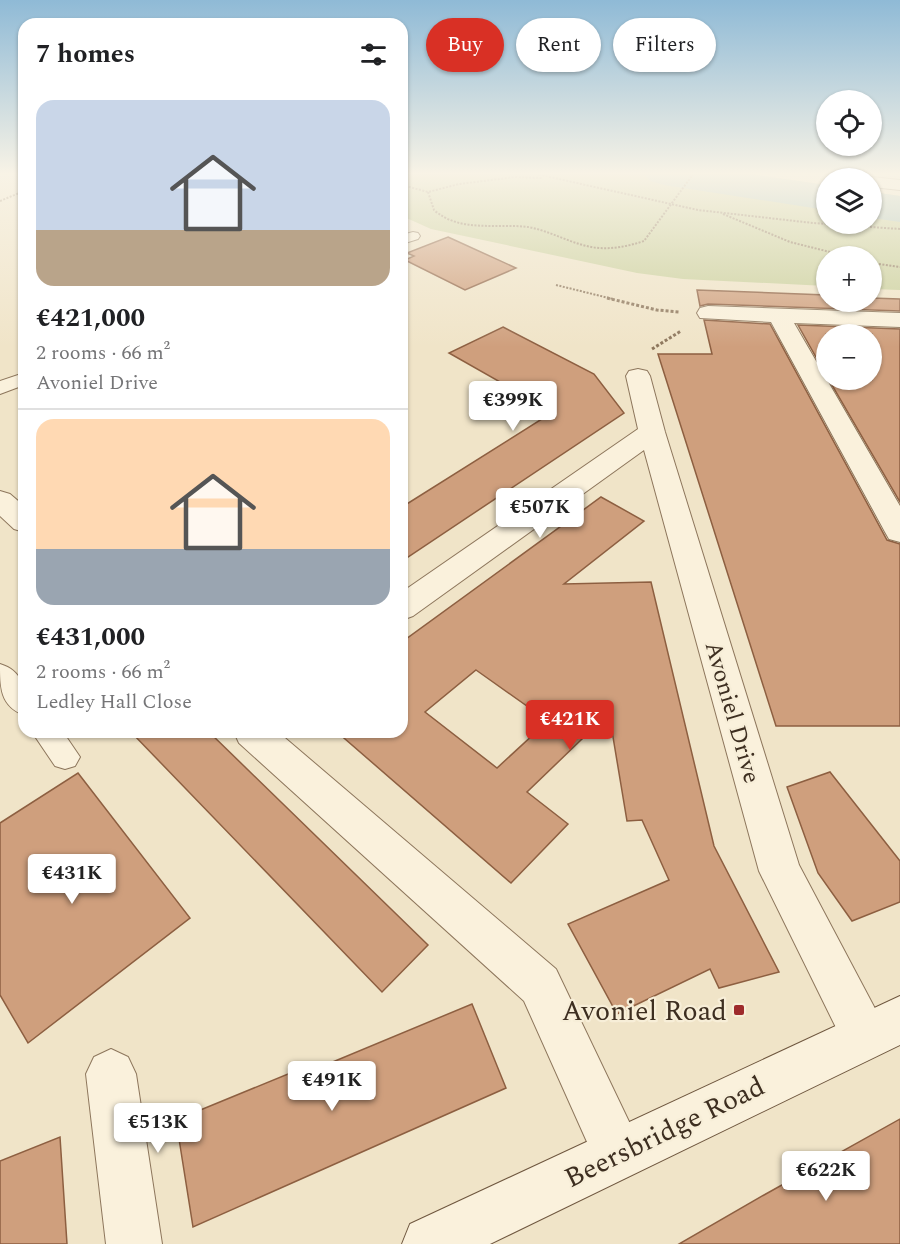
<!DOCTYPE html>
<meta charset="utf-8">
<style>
body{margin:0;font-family:Spectral,serif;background:#f6f6f6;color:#202124;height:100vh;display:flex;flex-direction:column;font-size:22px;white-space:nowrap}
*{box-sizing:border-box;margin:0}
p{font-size:20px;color:#757577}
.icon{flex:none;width:33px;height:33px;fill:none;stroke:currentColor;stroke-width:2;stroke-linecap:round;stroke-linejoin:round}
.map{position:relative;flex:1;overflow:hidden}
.side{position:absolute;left:18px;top:18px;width:390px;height:720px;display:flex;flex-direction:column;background:#fff;border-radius:18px;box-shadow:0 2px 4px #0004}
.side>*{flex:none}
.banner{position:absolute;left:426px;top:18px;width:384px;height:54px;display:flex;gap:12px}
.tools{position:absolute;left:816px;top:90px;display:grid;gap:12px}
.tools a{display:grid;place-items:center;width:66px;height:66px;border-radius:50%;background:#fff;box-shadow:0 2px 4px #0004;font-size:30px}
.price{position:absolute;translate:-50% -51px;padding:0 14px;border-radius:6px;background:#fff;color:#222;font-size:20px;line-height:39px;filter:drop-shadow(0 2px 3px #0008)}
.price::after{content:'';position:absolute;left:50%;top:36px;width:18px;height:14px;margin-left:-9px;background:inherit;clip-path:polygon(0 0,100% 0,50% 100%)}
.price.active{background:#d93025;color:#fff}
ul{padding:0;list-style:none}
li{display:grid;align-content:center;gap:12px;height:318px;padding:0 18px}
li+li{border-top:2px solid #e0e0e0}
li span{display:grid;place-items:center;height:186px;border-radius:18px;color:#555}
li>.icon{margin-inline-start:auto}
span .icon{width:108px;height:108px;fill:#fffc;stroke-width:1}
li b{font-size:26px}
h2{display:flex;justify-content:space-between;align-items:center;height:72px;padding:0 18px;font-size:26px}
.chip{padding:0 21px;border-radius:27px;background:#fff;box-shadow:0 2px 4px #0004;font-size:21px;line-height:54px}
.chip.active{background:#d93025;color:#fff}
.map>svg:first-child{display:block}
.green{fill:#c9cf9b}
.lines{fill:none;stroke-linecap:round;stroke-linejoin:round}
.river{fill:#a9c4bc;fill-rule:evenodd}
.building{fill:#cf9f7d;stroke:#8d5f41;stroke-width:1.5;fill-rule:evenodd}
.service-casing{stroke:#8d765c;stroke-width:2}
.minor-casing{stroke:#8d765c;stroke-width:2}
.secondary-casing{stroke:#6f573f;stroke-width:2}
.path-far1{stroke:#8d765c;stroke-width:2;stroke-dasharray:2 1.5;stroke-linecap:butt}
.path{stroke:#8d765c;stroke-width:3;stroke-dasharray:3 2;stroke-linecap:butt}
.service{fill:#faf1dc;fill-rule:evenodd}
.minor{fill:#faf1dc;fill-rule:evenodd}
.secondary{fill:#faf1dc;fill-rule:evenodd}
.poi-dot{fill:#9e2a2b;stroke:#f7eed8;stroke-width:2}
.labels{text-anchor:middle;stroke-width:4.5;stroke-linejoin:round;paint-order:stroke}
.street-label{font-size:24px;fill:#3d2e20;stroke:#f7eed8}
.near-poi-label{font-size:28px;fill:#3d2e20;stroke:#f7eed8;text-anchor:end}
.near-street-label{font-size:28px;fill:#3d2e20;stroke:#f7eed8}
</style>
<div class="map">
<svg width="900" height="1244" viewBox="0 0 900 1244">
<rect width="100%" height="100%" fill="#f0e4c8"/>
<!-- green -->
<path class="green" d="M402,173H743L826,185V224H872V192L900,196V290L872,289V256H826V286L683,279L637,273L431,229L402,216Z"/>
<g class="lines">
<!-- river -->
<path class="river" d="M644,173H743L826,185V210L664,185L650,181Z
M872,192L900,196V222L872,218Z"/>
</g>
<!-- building -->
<path class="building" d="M448,237L516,268L465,290L405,260L414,256L407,253Z
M697,290L826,295V302H872V298L900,299V311L708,304L700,306Z
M704,320L770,324L887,540L900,544V726H776L658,354H712Z
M798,325L900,329V502L829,380H872V334H826V375Z
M503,327L594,374L624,413L402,561V507L553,412L449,353Z
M601,497L644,521L564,584L651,582L714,846L779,972L719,988L710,969L617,1014L568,924L669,880L642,820L627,821L609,713L527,792L568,824L511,883L337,732H402V642ZM476,670L548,721L497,768L425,712Z
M131,732H209L428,945L382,992Z
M830,772L900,861V902L852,921L818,873L787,787Z
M78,773L190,918L28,1043L0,995V823Z
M472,1004L506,1088L193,1227L176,1120L310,1065L299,1076Z
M900,1119V1244H679L764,1195Z
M60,1137L67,1244H0V1161Z"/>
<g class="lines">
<!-- service casing -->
<g class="service-casing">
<path id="service" d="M413,232L418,233L420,236L418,239L402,244V235Z
M24,373V385L0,394V381Z
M0,664C26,672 24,692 24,715C0,706 0,687 0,664Z
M32,732H63L80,757L75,766L65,769L55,766Z"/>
</g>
<!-- minor casing -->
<g class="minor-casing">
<path id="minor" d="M872,177L900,180V190L872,187V178H866Z
M708,306L900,313V327L794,323L900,506V542L889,539L885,532L771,322L700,318L697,313L700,308Z
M638,369L647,371L650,376L665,432L799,865L889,1035L882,1052L865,1059L848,1052L759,871L644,450L413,616L402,620V592L638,429L626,376L629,371Z
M0,491L10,494L24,506V532L14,529L0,516Z
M234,732H278L556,969L644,1153L636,1171L618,1179L600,1171L524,1001L239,743Z
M111,1049L128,1057L136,1074L162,1244H106L86,1074L94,1057Z"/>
</g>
<!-- secondary casing -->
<g class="secondary-casing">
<path id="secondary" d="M900,996V1045L490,1244H402L410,1224Z"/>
</g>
<!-- path-far1 -->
<path class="path-far1" d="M532,173L698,210L813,223L900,229
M402,185L428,192L459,184L515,177L543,178
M428,192L434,210C460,233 496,223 528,227C552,231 574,246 599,248C614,249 629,246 644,241L694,173
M0,201L24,191
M723,214L790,242L846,256
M872,263L900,267
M556,285L613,299"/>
<!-- path -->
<path class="path" d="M607,298L657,310L679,312
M652,349L681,331"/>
<!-- service -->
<use href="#service" class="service"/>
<!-- minor -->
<use href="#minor" class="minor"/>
<!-- secondary -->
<use href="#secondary" class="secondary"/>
</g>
<!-- sky -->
<linearGradient id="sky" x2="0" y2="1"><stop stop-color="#8fbad6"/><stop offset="0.5" stop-color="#f8f3e6"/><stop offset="1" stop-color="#f8f3e6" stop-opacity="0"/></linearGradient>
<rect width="900" height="347" fill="url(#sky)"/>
<!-- markers -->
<rect class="poi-dot" x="733" y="1004" width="12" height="12" rx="3"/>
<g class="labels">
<!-- street labels -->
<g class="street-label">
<text transform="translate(733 712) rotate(74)" y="8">Avoniel Drive</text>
</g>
<!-- near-poi labels -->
<g class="near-poi-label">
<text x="727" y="1020">Avoniel Road</text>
</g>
<!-- near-street labels -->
<g class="near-street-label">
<text transform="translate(664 1131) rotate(-26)" y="10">Beersbridge Road</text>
</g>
</g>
</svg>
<div class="tools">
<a><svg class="icon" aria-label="locate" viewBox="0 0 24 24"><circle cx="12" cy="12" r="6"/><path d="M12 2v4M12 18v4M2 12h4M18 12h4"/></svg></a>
<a><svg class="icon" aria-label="layers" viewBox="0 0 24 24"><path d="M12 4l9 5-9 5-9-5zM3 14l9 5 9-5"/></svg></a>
<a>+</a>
<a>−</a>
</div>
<b class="price" style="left:513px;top:432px">€399K</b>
<b class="price" style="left:540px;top:539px">€507K</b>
<b class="price active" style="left:570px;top:751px">€421K</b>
<b class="price" style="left:72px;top:905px">€431K</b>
<b class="price" style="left:332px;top:1112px">€491K</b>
<b class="price" style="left:158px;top:1154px">€513K</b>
<b class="price" style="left:826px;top:1202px">€622K</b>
<div class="banner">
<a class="chip active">Buy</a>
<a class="chip">Rent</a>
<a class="chip">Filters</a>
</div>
<section class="side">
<h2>7 homes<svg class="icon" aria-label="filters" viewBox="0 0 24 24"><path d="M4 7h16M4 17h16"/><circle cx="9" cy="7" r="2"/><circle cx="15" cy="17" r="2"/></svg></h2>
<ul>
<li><span style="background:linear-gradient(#c9d6e8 70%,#b9a48a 0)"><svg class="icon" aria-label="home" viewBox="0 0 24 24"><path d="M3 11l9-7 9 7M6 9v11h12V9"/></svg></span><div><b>€421,000</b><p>2 rooms · 66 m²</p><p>Avoniel Drive</p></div></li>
<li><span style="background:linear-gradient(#ffd9b3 70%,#9aa5b1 0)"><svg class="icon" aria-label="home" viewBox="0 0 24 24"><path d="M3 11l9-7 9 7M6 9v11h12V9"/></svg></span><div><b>€431,000</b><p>2 rooms · 66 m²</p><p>Ledley Hall Close</p></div></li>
</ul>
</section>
</div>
